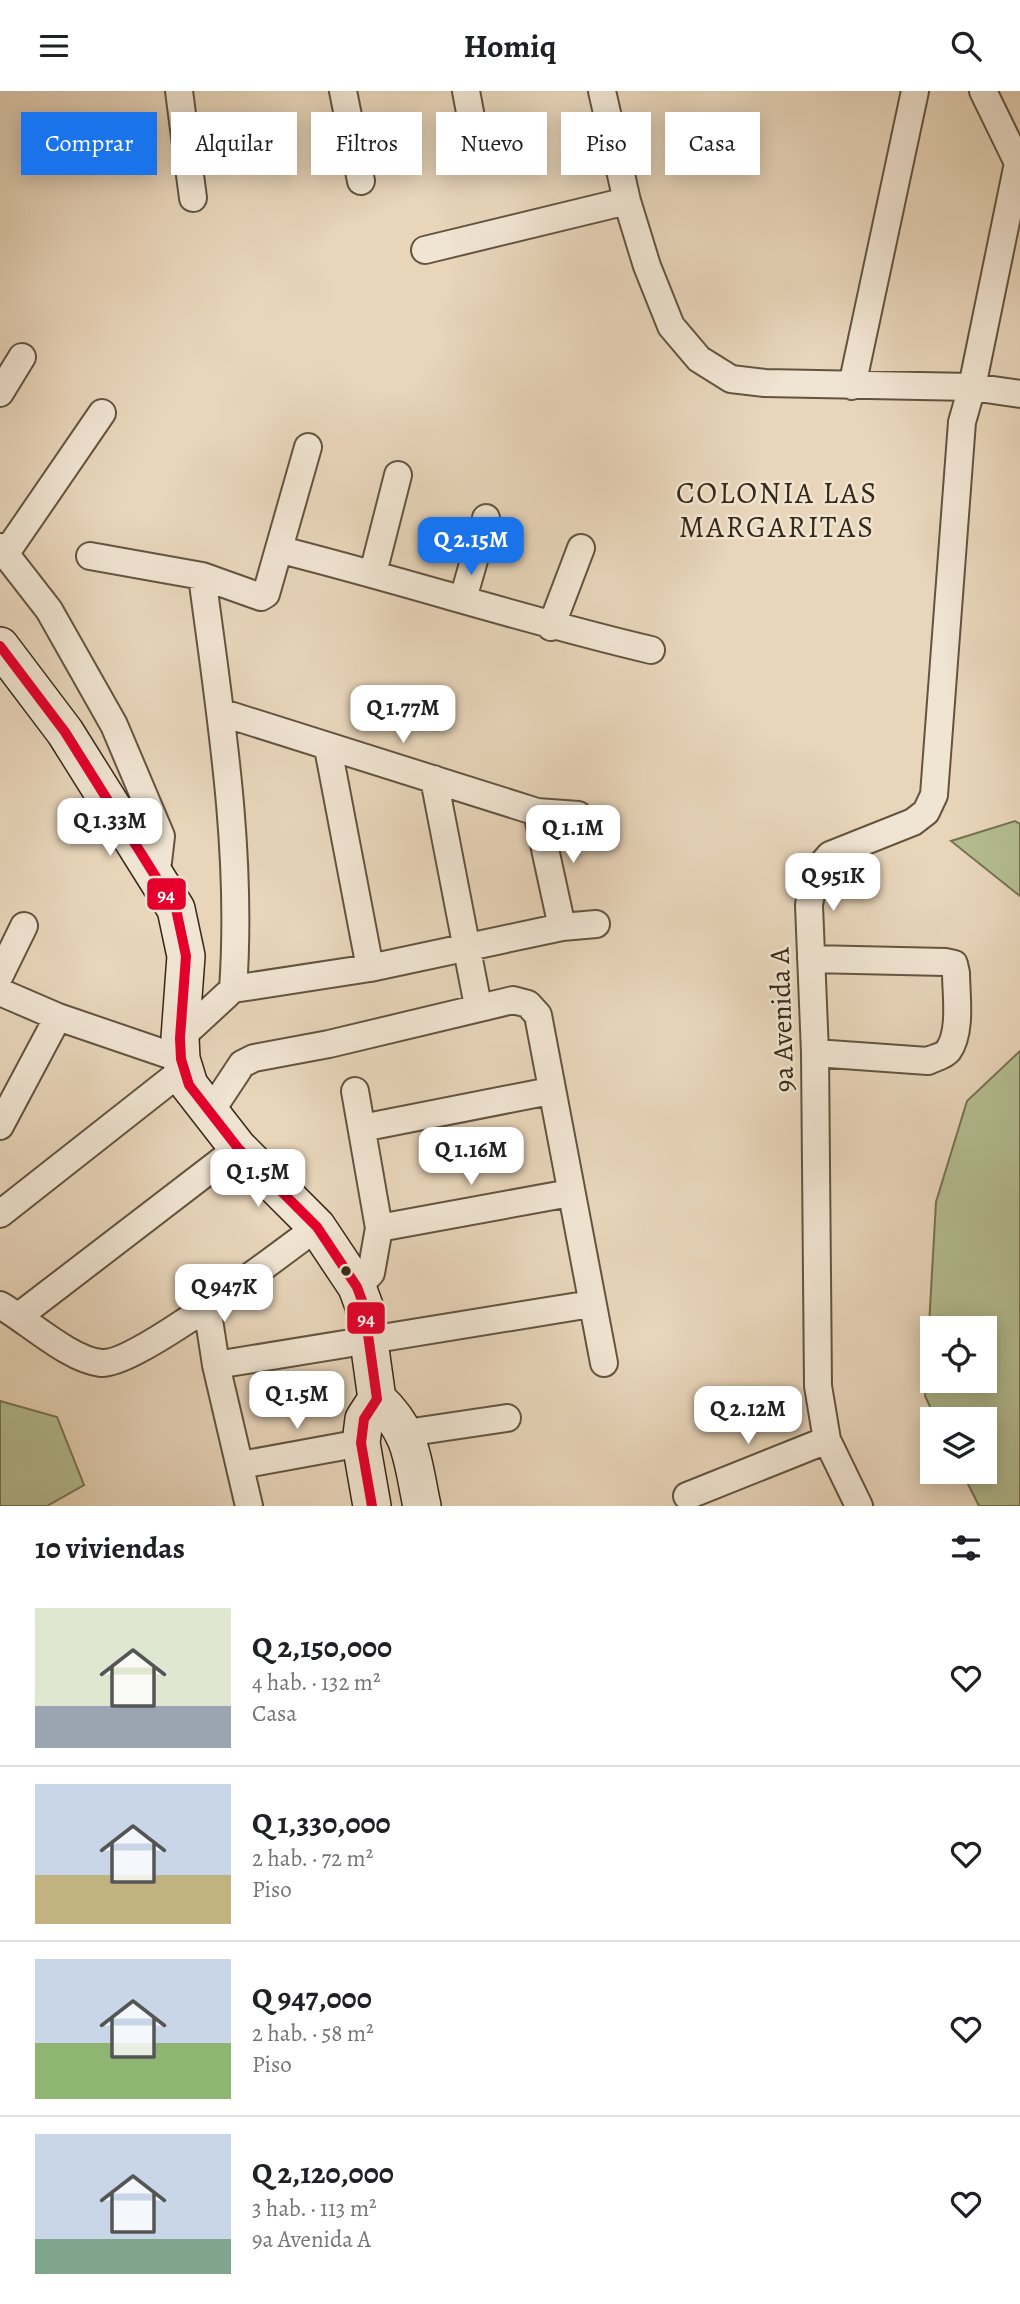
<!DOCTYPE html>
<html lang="es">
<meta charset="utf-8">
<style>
body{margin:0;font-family:Alegreya,serif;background:#f6f6f6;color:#202124;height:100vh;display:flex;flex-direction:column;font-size:26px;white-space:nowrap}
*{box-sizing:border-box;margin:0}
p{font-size:23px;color:#757577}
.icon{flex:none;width:38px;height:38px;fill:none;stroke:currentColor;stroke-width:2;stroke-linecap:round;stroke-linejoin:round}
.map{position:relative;height:1415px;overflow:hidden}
.details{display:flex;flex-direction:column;background:#fff;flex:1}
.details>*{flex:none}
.banner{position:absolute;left:21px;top:21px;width:978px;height:63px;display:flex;gap:14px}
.buttons{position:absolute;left:920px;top:1225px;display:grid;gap:14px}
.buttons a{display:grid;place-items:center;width:77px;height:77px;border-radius:0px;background:#fff;box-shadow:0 4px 18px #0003;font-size:35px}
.price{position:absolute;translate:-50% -60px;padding:0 16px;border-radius:14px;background:#fff;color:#222;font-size:23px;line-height:46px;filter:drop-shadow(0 2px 4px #0008)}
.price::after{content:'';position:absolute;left:50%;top:42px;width:21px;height:16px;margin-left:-10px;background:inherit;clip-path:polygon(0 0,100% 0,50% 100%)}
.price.current{background:#1a73e8;color:#fff}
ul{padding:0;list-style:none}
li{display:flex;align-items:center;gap:21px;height:175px;padding:0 35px}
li+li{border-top:2px solid #e0e0e0}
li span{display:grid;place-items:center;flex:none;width:196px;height:140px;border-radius:0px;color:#555}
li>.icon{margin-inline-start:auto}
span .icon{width:84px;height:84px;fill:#fffc;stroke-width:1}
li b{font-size:30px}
h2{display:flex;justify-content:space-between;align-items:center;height:84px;padding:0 35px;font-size:30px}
.pill{padding:0 24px;border-radius:0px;background:#fff;box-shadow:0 4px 18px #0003;font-size:24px;line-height:63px}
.pill.current{background:#1a73e8;color:#fff}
header{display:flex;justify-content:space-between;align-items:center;height:91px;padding:0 35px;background:#fff;font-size:32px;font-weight:700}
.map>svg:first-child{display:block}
.green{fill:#b4bd91;stroke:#767354;stroke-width:2;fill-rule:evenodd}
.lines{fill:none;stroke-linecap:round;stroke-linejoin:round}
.minor-casing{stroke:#635440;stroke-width:30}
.secondary-casing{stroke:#372917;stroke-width:40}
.minor{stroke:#f0e4d2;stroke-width:26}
.secondary{stroke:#f0e4d2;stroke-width:37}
.bus-1-casing{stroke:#f0e4d2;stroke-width:16}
.bus-1{stroke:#e4002b;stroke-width:10}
.bus-dot{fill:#372917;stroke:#f0e4d2;stroke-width:2.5}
.labels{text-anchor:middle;stroke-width:5;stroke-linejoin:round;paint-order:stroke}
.street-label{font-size:28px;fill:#372917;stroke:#f0e4d2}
.neighbourhood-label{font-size:30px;letter-spacing:2px;fill:#372917;stroke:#f0e4d2}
.line-badge{stroke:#f0e4d2;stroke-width:2.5}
.badge-label{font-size:19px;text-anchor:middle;font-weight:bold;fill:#fff}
</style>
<header><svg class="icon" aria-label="menu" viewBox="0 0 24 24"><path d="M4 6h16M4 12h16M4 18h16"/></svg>Homiq<svg class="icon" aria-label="search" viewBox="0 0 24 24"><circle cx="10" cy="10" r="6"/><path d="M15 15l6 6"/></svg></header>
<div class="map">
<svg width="1020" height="1415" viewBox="0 0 1020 1415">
<rect width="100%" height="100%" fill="#e8d5ba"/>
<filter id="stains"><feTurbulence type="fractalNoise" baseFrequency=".00286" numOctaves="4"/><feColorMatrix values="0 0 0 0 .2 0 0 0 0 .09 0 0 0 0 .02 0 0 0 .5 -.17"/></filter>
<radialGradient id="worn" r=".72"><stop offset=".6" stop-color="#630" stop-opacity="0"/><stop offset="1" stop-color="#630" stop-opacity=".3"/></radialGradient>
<!-- green -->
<path class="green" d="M1015,730L1020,733V805L951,750Z
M1020,960V1415H979L962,1381H985V1328H936L925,1305L936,1111L967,1010ZM985,1237V1290H933V1237Z
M0,1310L57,1326L84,1394L47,1415H0Z"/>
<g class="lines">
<!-- minor casing -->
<g class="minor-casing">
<path id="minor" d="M179,0L193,107
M343,0L361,90
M466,0L476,53
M602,0L627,110L647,175L671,235L699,268L731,288L765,292L972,296L1020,303
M983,0L1020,76
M425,159L627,110
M852,295L915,0
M0,302L22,266
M0,456L49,519L114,634L161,745L158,771L151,777
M281,459C405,490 527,530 651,559
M6,462L102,322
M90,465L202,485L261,506L266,503L308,356
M373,482L398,384
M463,508L486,427
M551,536L581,457
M220,621L537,721L578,724
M328,657L370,877
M434,688L478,915
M537,721L562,836
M811,868L945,871L954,873L956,882C956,903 962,941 948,960C944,965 934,967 928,970L815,962
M0,884L24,835
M233,898L370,877L562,836L596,833
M0,901L58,926L181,968
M180,947L233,898C243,760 220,622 202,485
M355,1000L379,1137L371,1182L357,1196
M209,1023L242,973L254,967L329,953L513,909L528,913L538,924L604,1272
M0,1035L58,926
M362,1037L550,1000
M0,1123L183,979
M379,1137L570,1102
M0,1214C28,1230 70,1269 101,1272C135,1275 283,1161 317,1136
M207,1216L216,1274L249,1415
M19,1225L238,1057
M216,1274L591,1213
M406,1342L507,1327
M241,1374L361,1352
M687,1405L827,1349
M859,1415L827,1349L818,1295L815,962L809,814L815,781L830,764L913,731L926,721L934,704L962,331L972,296L1018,72"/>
</g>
<!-- secondary casing -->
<g class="secondary-casing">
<path id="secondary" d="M0,555L65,641L176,818L186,865L180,947L181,968L189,994L238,1057L317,1136L357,1196L364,1215L377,1308L364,1328L361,1352L372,1415
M377,1308C413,1341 412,1369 422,1415"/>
</g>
<!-- minor -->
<use href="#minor" class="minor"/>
<!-- secondary -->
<use href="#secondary" class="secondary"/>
<!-- bus-1 casing -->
<g class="bus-1-casing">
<path id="bus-1" d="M0,555L65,641L176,818L186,865L180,947L181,968L189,994L238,1057L317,1136L357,1196L364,1215L377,1308L364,1328L361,1352L372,1415"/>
</g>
<!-- bus-1 -->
<use href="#bus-1" class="bus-1"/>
</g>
<!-- markers -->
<circle class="bus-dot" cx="346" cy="1180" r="6"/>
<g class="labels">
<!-- street labels -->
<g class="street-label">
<text transform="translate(781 929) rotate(-92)" y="10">9a Avenida A</text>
</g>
<!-- neighbourhood labels -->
<g class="neighbourhood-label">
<text x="777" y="412">COLONIA LAS<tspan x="777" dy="34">MARGARITAS</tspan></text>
</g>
</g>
<g class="line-badge">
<rect x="146" y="786" width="41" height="34" rx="7" fill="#e4002b"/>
<rect x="346" y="1210" width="40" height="34" rx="7" fill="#e4002b"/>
</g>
<g class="badge-label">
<text x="166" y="810">94</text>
<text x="366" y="1234">94</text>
</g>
<rect width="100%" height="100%" filter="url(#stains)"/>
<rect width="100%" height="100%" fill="url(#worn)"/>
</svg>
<div class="buttons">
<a><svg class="icon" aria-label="locate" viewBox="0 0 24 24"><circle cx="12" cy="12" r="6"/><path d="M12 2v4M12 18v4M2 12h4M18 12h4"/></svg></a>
<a><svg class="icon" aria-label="layers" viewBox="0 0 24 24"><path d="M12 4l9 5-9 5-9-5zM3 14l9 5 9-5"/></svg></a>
</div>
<b class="price current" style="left:471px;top:486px">Q 2.15M</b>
<b class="price" style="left:403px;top:654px">Q 1.77M</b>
<b class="price" style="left:110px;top:767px">Q 1.33M</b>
<b class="price" style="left:573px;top:774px">Q 1.1M</b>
<b class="price" style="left:833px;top:822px">Q 951K</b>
<b class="price" style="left:471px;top:1096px">Q 1.16M</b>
<b class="price" style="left:258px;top:1118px">Q 1.5M</b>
<b class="price" style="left:224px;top:1233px">Q 947K</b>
<b class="price" style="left:297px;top:1340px">Q 1.5M</b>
<b class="price" style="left:748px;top:1355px">Q 2.12M</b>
<div class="banner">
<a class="pill current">Comprar</a>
<a class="pill">Alquilar</a>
<a class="pill">Filtros</a>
<a class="pill">Nuevo</a>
<a class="pill">Piso</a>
<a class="pill">Casa</a>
</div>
</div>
<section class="details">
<h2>10 viviendas<svg class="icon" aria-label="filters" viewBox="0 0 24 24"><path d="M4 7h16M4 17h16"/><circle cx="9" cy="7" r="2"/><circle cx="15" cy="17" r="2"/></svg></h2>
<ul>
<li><span style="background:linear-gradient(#dfe7d0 70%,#9aa5b1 0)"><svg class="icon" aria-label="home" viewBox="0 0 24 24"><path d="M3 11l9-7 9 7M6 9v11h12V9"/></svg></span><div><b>Q 2,150,000</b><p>4 hab. · 132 m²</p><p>Casa</p></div><svg class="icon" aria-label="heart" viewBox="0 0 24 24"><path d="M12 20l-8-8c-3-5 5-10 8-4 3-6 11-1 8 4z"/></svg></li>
<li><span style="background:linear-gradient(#c9d6e8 65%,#c2b280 0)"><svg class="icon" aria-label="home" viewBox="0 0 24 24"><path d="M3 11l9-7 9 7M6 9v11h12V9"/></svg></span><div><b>Q 1,330,000</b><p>2 hab. · 72 m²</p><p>Piso</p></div><svg class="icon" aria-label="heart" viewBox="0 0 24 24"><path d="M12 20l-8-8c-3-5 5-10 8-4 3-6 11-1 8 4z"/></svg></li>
<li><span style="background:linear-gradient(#c9d6e8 60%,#8fb573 0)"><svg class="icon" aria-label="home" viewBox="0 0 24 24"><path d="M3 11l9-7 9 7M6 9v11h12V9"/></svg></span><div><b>Q 947,000</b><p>2 hab. · 58 m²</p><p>Piso</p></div><svg class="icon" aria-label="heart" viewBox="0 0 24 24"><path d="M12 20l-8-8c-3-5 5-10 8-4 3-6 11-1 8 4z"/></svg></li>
<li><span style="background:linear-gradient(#c9d6e8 75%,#7fa58c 0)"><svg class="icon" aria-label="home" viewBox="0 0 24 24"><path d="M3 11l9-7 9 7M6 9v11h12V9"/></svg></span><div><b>Q 2,120,000</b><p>3 hab. · 113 m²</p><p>9a Avenida A</p></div><svg class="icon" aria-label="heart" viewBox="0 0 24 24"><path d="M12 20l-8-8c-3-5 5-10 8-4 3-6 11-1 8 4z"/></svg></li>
</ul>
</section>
